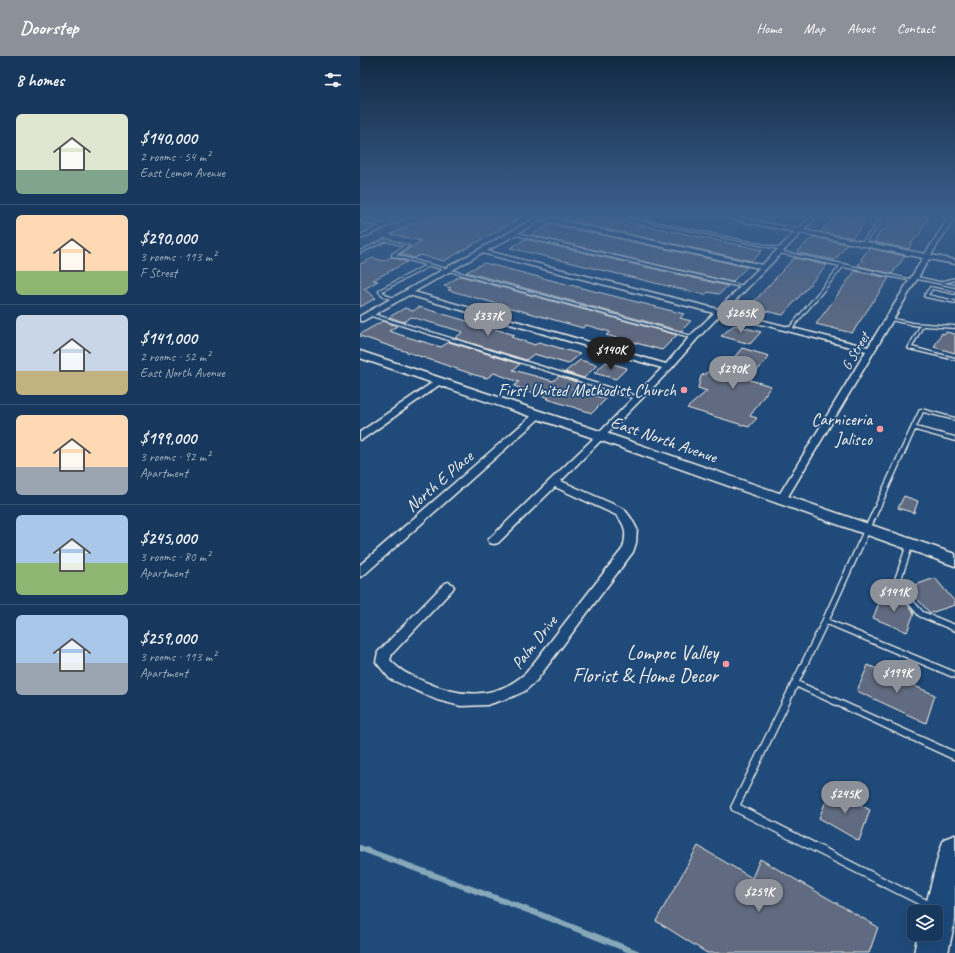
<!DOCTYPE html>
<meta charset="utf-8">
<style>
body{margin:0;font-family:Caveat,sans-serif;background:#244365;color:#f1f3f6;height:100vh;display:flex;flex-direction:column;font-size:15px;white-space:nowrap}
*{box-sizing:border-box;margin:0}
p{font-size:13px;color:#9eacbb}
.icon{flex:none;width:22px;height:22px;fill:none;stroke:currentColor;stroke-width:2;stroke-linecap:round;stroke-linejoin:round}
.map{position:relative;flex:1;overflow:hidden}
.panel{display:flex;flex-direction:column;background:#17385c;width:360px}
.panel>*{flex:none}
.controls{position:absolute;left:547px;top:849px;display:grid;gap:8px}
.controls a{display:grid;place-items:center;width:36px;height:36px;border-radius:6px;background:#17385c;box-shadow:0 4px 16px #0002,0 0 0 1px #365272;font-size:20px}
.price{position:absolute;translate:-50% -34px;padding:0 9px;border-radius:14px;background:#8c9099;color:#fff;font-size:13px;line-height:26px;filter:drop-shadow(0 1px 2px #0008)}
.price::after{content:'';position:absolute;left:50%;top:24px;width:12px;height:9px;margin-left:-6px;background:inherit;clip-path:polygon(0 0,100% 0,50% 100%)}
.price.active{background:#222;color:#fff}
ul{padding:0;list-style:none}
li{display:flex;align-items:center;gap:12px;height:100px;padding:0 16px}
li+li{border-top:1px solid #365272}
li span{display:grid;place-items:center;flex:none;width:112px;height:80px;border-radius:6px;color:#555}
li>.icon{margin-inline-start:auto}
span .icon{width:48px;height:48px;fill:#fffc;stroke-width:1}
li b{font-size:17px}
h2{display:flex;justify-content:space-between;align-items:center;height:48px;padding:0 16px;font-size:17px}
header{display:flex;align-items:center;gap:24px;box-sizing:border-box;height:56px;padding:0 20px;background:#8c9099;color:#fff}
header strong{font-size:19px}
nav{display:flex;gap:22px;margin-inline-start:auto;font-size:14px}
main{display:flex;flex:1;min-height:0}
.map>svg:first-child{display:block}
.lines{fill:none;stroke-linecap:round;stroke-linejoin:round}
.stream{stroke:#87a8b9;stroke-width:6}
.building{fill:#606b80;stroke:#f4f1e8}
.lane-casing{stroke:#f4f1e8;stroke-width:2.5}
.street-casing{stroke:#f4f1e8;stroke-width:3}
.secondary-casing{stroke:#f4f1e8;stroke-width:3}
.highway-casing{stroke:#f4f1e8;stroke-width:3}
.lane{fill:#1f4a7a;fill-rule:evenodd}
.street{fill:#1f4a7a;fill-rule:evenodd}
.secondary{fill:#1f4a7a;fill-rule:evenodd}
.highway{fill:#1f4a7a;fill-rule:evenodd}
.poi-dot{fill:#ff9aa2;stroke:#1f4a7a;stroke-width:1.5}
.labels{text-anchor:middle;stroke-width:3.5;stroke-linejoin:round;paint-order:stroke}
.far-street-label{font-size:14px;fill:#f4f1e8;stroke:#1f4a7a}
.poi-label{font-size:17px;fill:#f4f1e8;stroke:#1f4a7a;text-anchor:end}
.street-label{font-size:17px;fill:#f4f1e8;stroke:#1f4a7a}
.near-poi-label{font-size:20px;fill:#f4f1e8;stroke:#1f4a7a;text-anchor:end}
</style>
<header>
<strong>Doorstep</strong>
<nav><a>Home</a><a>Map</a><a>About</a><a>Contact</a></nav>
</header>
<main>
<section class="panel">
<h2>8 homes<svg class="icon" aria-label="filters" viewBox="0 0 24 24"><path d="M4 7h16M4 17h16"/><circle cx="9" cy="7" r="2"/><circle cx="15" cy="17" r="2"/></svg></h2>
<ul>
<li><span style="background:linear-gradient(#dfe7d0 70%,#7fa58c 0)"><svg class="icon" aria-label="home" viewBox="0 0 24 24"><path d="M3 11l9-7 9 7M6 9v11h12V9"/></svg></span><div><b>$140,000</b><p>2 rooms · 54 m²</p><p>East Lemon Avenue</p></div></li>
<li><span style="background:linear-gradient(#ffd9b3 70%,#8fb573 0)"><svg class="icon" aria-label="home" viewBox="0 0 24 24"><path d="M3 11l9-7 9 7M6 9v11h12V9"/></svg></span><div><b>$290,000</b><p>3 rooms · 113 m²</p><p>F Street</p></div></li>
<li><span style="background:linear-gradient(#c9d6e8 70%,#c2b280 0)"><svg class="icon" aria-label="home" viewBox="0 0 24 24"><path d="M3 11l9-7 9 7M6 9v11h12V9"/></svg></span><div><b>$141,000</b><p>2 rooms · 52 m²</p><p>East North Avenue</p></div></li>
<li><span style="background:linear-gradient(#ffd9b3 65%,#9aa5b1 0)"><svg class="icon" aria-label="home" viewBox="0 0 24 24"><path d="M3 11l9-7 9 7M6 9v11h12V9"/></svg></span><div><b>$199,000</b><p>3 rooms · 92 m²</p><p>Apartment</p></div></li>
<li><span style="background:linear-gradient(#a9c7e8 60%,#8fb573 0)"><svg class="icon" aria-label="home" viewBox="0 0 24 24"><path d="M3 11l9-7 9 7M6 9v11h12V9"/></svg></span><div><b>$245,000</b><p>3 rooms · 80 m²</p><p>Apartment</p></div></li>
<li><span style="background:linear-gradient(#a9c7e8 60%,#9aa5b1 0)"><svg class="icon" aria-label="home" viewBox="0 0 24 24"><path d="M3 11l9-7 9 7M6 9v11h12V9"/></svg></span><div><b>$259,000</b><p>3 rooms · 113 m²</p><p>Apartment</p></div></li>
</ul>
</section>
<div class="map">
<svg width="595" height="897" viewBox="0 0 595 897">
<rect width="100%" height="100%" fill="#1f4a7a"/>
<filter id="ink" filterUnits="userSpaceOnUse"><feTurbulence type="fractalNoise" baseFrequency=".025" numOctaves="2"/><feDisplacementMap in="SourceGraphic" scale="8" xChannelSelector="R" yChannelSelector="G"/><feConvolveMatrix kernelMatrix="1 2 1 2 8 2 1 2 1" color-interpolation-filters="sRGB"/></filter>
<g filter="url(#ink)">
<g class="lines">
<!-- stream -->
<path class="stream" d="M0,792L192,863L277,897"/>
</g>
<!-- building -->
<path class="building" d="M68,161H80L88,162L92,161H162L84,205L60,199L54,202L40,198L61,185L31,178Z
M204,161H244L403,194L392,205L200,163Z
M475,161H510L492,182L460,176Z
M533,161H569L559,179L552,186L549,193L514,186L521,174H525Z
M191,168L387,211L372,226L171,179Z
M454,181L487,188L475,204L438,197L437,196L448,185Z
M165,183L368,230L359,238L348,236L345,239L150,192Z
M509,192L545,200L532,218L499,210L500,209H498L502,204L501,203Z
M31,201L47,206L13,224L18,225L4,233L16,242L0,251V208L13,202L23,205Z
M434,202L467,209L423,259L389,251Z
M124,207L324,258L320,262L331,265L321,275L106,216Z
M495,215L529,222L492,277L456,268Z
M100,220L317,279L302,294L246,279L250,276L226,269L223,272L88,234L91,232L84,230Z
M59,251L155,279L151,281L175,289L179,286L220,298L208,308L174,298L166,304L95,282L103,276L93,273L51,261L44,266L29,261L45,252L53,255Z
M23,265L37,270L29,275L47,281L81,291L89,286L160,308L153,314L193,325L199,320L219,327L212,333L246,343L232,357L187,343L189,342L154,330L159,326L134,317L127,322L115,319L0,280V278Z
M374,269L401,276L390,288L361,280Z
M586,276L595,278V297L574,291L582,277L585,278Z
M382,292L409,300L390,324L411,330L390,360L397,362L389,371L327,352L347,335L338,332L341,320L353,313L362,316Z
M220,304L237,309L224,322L205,316Z
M246,306L267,312L256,323L234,317Z
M544,440L558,445L554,457L538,452Z
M575,522L595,546V549L570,557L547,532Z
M522,539L546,547L554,557L547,576L513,562Z
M508,609L575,639L566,667L497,635Z
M471,733L510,754L499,785L459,762Z
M338,790L392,822L400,803L518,871L509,897H347L296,865Z"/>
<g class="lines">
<!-- lane casing -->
<g class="lane-casing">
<path id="lane" d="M267,161H271L424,193L422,194Z
M523,161H526L504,188H502V186Z
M152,176L384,230L386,231L384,232L151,178V176Z
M26,183L49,190L36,199L336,281L335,282H333L70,210L22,235L28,240L36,242V244L26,242L19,236V234L66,209L32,200V198L44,190L26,185L0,197V195Z
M418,195L483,208L554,224L552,225L483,211L431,274H429V272L480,210L419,197H418Z
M553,220L580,226L595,222V224L584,227L595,229V231L553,222Z
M570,231L595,236V238L572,233L568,239L595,245V247L565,241L564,240Z
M8,257H10L280,341V342L278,343H276L8,259Z
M529,262L553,267L595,270V272L563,270L552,291L595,302V304L549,293L548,292L560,270L553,269L530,264L528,263Z
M560,353H562L595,362V364L563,356L556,371L595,381V385L555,374L469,564L595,616V622L467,568L439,626L595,696V704L437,631L380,749L575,848L576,851L575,854L572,855L372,754L371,751L462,565L551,372Z
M550,486L552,487L553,488L539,529L563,556L595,569V575L559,560L533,529L547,488L548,487Z"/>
</g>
<!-- street casing -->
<g class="street-casing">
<path id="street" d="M41,161H48L0,183V179L18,170L0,166V162L24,168Z
M177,161H185L402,209L435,176L369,163L366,161H376L438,173L451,161H457L444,174L565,198L589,161H595L571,199L595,204V208L569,203L426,444L425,447H417L416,444L506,295L361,258L337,283L311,313L201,425L264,453L271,462L277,473L276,487L273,496L176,625L165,635L152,641L127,649L101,650L77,644L30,623L16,606L18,596L84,528L88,526L92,528L94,531L92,534L32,598L30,604C41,616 48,618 63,625C99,641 134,645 166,617L263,492C267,478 266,469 256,459L195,431L138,487L134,488L130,487L128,484L238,378L302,312L49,239L3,265H0V260ZM181,164L399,212L358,253L127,195ZM441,177L563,202L508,291L365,255ZM122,197L354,257L331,279L306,308L54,236Z
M79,322L82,323L83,325L82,327L3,383L0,384V376Z
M178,356L183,359L181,361L4,519L0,521V509L175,357Z"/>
</g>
<!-- secondary casing -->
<g class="secondary-casing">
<path id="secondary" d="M0,295L246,377L595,498V510L236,383L0,302Z"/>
</g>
<!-- highway casing -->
<g class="highway-casing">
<path id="highway" d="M595,779V864L588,897H554L558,878H576V856H564L580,794L584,783Z"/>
</g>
<!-- lane -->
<use href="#lane" class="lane"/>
<!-- street -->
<use href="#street" class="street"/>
<!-- secondary -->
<use href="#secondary" class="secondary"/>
<!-- highway -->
<use href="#highway" class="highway"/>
</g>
</g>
<!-- sky -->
<linearGradient id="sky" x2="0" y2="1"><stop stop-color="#112943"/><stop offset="0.56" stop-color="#3c608d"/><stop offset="1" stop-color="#3c608d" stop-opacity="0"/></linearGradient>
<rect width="595" height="286" fill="url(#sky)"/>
<!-- markers -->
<g class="poi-dot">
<circle cx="324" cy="334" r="4"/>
<circle cx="520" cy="373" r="4"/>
<circle cx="366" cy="608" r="4"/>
</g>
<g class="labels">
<!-- far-street labels -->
<g class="far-street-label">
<text transform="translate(495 295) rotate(-59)" y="5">G Street</text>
</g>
<!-- poi labels -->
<g class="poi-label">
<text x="316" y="340">First United Methodist Church</text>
<text x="512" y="369">Carniceria<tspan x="512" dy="20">Jalisco</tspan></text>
</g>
<!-- street labels -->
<g class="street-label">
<text transform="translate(304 383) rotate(19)" y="6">East North Avenue</text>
<text transform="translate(79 425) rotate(-41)" y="6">North E Place</text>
<text transform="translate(174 586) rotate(-52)" y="6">Palm Drive</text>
</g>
<!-- near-poi labels -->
<g class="near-poi-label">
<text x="358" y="603">Lompoc Valley<tspan x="358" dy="23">Florist &amp; Home Decor</tspan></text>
</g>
</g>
</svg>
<div class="controls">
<a><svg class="icon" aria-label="layers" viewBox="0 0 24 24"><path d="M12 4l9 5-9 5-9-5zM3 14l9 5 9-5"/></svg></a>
</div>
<b class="price" style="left:381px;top:278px">$265K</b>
<b class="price" style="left:128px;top:281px">$337K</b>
<b class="price active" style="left:251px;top:315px">$140K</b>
<b class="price" style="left:373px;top:334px">$290K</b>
<b class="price" style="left:534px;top:557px">$141K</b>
<b class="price" style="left:537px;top:638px">$199K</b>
<b class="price" style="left:485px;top:759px">$245K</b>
<b class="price" style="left:399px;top:857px">$259K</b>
</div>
</main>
